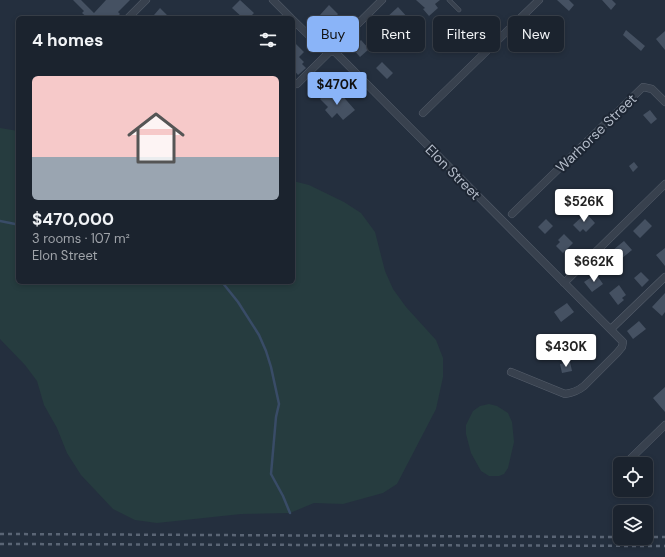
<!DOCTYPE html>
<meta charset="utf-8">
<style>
body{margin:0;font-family:"DM Sans",sans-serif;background:#242b36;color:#f1f3f6;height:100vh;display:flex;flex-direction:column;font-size:15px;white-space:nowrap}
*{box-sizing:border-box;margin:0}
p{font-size:13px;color:#a0a4aa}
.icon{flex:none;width:22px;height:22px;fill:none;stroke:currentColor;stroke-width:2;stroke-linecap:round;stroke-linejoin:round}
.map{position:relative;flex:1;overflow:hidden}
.side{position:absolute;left:16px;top:16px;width:279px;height:268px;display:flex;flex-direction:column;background:#1b232e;border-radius:6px;box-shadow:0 2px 6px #0003,0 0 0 1px #39404a}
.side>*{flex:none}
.hud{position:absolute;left:307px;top:16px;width:298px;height:36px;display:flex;gap:8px}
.controls{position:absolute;left:613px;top:457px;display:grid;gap:8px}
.controls a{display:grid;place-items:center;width:40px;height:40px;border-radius:6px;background:#1b232e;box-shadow:0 2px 6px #0003,0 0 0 1px #39404a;font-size:20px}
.price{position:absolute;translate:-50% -34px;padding:0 9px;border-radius:4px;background:#fff;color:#222;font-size:13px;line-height:26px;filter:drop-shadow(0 1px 2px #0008)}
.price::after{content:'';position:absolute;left:50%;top:24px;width:12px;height:9px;margin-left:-6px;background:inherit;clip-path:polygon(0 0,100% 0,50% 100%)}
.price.active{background:#8ab4f8;color:#111}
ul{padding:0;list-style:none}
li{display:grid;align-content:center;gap:8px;height:212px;padding:0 16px}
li+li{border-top:1px solid #39404a}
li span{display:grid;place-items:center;height:124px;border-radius:6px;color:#555}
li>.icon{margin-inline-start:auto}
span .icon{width:72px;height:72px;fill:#fffc;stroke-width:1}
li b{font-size:17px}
h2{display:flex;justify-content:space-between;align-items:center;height:48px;padding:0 16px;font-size:17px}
.chip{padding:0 14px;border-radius:6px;background:#1b232e;box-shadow:0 2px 6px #0003,0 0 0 1px #39404a;font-size:14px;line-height:36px}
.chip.active{background:#8ab4f8;color:#111}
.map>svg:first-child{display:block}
.green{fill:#263c3f}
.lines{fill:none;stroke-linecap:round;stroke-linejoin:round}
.stream{stroke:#394c67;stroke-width:2.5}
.building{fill:#455162}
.lane-casing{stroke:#565f6c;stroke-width:4.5}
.street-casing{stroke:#565f6c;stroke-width:8}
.lane{stroke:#38414e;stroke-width:3.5}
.street{stroke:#38414e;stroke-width:7}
.rail{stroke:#5a6575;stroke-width:2.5;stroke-dasharray:4 4;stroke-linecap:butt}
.labels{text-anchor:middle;stroke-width:4;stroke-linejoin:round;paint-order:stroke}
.street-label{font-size:14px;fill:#b4bcc9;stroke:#1d2633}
</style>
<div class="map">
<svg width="665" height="557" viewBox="0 0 665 557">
<rect width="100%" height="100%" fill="#242f3e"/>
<!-- green -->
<path class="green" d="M0,128L18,131V282H293V181L309,185L344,202L361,213L375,232L385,271L393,289L406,307L436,340L443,358V377L436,409L397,484L383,493L343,504L314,503L290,513L241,514L157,523L135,520L113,509L81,475L67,453L57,428L44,405L37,381L25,365L0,339Z
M489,404L497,406L508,413L512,422L514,442L508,468L504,474L499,476H489L481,471L471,453L466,434V425L473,411L480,406Z"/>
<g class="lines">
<!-- stream -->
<path class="stream" d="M0,221L15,224H18
M222,282L238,302L259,335L266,351L271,367L279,404L276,417L271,474L283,496L290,513"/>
</g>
<!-- building -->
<path class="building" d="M73,0H81L94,13L106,0H130L118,12L120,14L116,18H88L82,13L84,11Z
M240,0L254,13L249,18H243L232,8Z
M416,0H440L435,4L438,8L429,16L423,9L425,8Z
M557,0H569L574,5L569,11Z
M602,0H612L616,4L611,10Z
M329,5L338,14L332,21L329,17L326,20L320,15Z
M398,7L410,20L405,24L400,19L387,30L389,33L382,40L373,30Z
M160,8L170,18H157L154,15Z
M626,30L645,46L641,51L623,35Z
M665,31V50L656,39Z
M361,40L369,49L360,57L352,48Z
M293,41L304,52L299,57L304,62L302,64L306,68L298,75L293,69Z
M382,62L393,73L387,79L376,68Z
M327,92L333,99L340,93L355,110L343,120L337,113L332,118L325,110L328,107L320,99Z
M650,110L657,119L651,124L643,115Z
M634,162L638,167L633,172L629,166Z
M586,213L595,223L586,232L583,229L580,232L573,225Z
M546,219L553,226L545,234L538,227Z
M645,219L652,226L640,238L633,231Z
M564,234L573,243L563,253L556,246L560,242L558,240Z
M624,241L632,250L621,259L613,250Z
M665,248V266L656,255Z
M641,272L649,280L642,287L634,278Z
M596,274L603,284L592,292L584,282Z
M619,285L626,295L622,298L624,300L618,305L609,293Z
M665,293V312L662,316L652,307Z
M567,303L574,312L561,322L554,312Z
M639,321L646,329L633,339L627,331Z
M570,362L572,371L562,373L560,364Z
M665,387V412L653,398Z"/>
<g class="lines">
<!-- lane casing -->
<g class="lane-casing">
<path id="lane" d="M449,0L459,10"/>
</g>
<!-- street casing -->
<g class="street-casing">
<path id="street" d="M273,0L291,18
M128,18L146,0
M293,20L324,50L335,52L623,342L622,347L617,353L584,386C578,391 572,393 565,394L511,372
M297,84L382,0
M423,113L539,0
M512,214L643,87L652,89L665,102
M564,283L665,184
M611,329L665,277
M625,464L665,425
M618,471L620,469"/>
</g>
<!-- lane -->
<use href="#lane" class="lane"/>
<!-- street -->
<use href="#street" class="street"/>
<!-- rail -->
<path class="rail" d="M0,534L620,537
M646,537H665
M0,544L665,546"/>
</g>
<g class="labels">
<!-- street labels -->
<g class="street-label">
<text transform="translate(596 133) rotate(-44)" y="5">Warhorse Street</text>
<text transform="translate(453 172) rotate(45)" y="5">Elon Street</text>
</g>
</g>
</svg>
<div class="controls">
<a><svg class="icon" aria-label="locate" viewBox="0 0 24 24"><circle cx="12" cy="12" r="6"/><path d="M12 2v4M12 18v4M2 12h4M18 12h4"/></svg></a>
<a><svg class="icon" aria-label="layers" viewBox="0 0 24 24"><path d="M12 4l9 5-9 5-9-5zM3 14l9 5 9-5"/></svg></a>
</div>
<b class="price active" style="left:337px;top:106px">$470K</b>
<b class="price" style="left:584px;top:223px">$526K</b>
<b class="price" style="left:594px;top:283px">$662K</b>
<b class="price" style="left:566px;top:368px">$430K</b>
<div class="hud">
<a class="chip active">Buy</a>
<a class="chip">Rent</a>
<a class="chip">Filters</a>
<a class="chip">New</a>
</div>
<section class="side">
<h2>4 homes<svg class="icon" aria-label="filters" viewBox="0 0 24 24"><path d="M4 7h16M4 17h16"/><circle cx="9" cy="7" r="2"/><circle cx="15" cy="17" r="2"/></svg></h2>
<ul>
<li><span style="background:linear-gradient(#f6c9c9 65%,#9aa5b1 0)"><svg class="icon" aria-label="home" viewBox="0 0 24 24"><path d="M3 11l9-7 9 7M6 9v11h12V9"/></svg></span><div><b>$470,000</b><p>3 rooms · 107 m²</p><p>Elon Street</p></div></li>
</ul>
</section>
</div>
